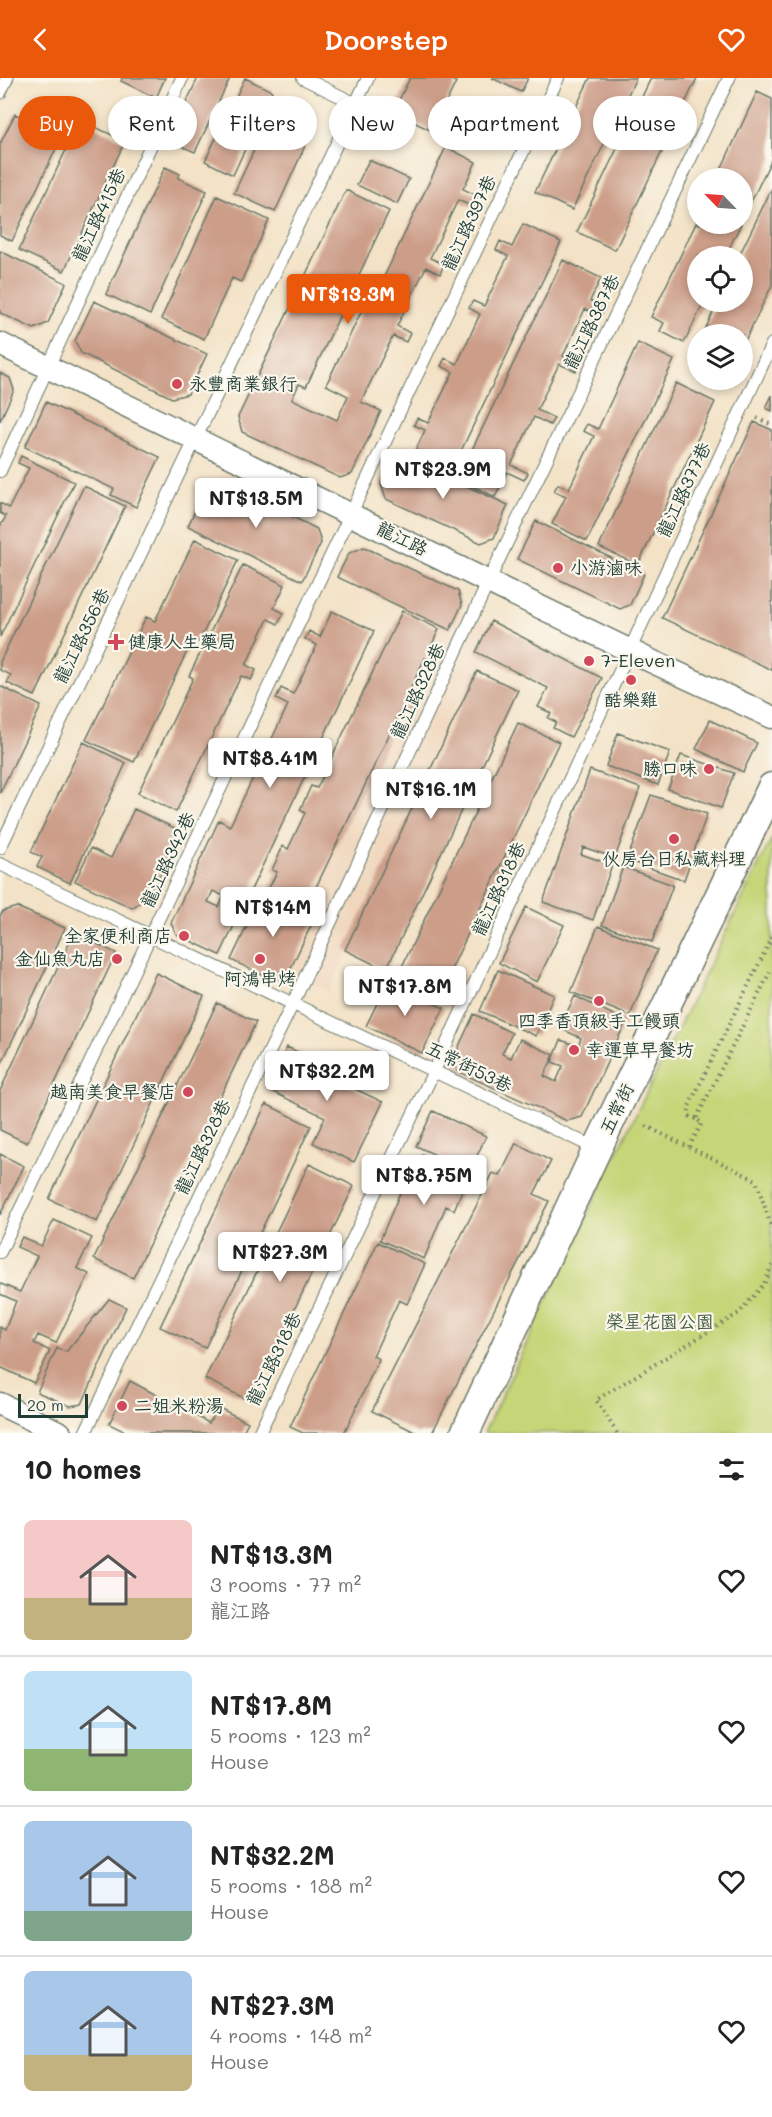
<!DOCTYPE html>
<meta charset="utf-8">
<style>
body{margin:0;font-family:Mali,"LXGW WenKai TC",sans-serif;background:#f2f2f2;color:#222;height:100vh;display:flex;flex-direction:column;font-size:22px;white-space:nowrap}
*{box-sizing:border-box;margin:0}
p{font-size:20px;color:#767676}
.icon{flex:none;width:33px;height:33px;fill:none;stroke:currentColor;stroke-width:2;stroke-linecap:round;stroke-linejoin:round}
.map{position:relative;height:1355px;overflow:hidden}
.panel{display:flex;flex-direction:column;background:#fff;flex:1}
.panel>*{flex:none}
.top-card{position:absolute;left:18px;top:18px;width:736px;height:54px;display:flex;gap:12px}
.needle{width:39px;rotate:295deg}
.buttons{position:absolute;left:687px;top:90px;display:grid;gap:12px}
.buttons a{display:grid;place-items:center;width:66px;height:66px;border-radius:50%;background:#fff;box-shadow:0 3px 9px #0003;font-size:30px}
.scale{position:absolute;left:18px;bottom:15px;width:70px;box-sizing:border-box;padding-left:6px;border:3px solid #1f3d34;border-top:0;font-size:16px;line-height:21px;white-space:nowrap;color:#1f3d34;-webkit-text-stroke:4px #fbf7ec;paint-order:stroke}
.price{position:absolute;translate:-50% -51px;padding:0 14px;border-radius:6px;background:#fff;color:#222;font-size:20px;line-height:39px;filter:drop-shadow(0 2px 3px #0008)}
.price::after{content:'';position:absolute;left:50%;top:36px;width:18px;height:14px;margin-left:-9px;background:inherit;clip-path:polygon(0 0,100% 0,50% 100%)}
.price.current{background:#ea580c;color:#fff}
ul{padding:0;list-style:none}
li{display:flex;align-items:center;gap:18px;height:150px;padding:0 24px}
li+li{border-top:2px solid #e0e0e0}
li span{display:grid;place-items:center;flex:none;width:168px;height:120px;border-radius:9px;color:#555}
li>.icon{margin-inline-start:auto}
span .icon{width:72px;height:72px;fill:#fffc;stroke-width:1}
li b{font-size:26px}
h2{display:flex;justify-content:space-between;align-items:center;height:72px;padding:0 24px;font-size:26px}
.pill{padding:0 21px;border-radius:27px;background:#fff;box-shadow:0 3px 9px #0003;font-size:21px;line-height:54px}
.pill.current{background:#ea580c;color:#fff}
header{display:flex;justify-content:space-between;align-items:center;height:78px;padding:0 24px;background:#ea580c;color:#fff;font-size:27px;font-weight:600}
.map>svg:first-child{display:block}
.built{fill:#f0d6bc}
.green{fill:#c5d577;stroke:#728956;stroke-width:1.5}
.building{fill:#cc9e89;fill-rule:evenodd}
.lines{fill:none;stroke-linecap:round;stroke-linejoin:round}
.service-casing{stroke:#697767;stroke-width:14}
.minor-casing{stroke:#697767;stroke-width:25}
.tertiary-casing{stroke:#697767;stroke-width:31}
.path{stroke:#697767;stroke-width:4;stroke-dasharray:1.5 4.5;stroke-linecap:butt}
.service{stroke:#fff;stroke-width:12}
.minor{stroke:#fff;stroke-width:22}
.tertiary{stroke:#fff;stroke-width:28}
.poi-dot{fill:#d1495b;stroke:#fbf7ec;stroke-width:2}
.labels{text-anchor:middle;stroke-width:4.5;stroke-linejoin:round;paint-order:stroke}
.street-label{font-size:18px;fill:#1f3d34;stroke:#fbf7ec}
.poi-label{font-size:18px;fill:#1f3d34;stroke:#fbf7ec;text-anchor:start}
.park-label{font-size:18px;fill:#405b41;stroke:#fbf7ec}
</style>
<header><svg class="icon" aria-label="back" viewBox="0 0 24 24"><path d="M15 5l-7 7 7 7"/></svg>Doorstep<svg class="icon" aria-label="heart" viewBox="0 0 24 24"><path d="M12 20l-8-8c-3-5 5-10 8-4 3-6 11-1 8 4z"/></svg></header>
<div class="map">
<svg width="772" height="1355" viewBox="0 0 772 1355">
<rect width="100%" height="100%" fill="#fbf7ec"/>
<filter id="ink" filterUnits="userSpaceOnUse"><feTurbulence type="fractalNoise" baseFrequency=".0167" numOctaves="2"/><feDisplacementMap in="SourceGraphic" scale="12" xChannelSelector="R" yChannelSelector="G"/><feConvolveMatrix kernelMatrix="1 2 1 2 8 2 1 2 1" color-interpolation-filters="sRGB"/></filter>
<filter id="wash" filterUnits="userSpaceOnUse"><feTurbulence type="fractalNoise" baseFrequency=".008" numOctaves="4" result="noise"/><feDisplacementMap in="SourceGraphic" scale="24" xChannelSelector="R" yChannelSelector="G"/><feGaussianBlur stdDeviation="1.35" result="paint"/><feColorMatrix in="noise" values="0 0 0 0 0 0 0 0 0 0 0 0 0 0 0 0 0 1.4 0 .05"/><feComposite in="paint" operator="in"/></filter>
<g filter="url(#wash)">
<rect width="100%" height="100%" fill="#f3e2c6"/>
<!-- built -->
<path class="built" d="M442,525L501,553L329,913L269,884Z"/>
<!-- green -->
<path class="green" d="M772,760V1355H484L611,1087Z"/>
<g id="blocks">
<!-- building -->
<path class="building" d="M122,0H165L156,20L121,3Z
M198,0H230L195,74L183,69L174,50Z
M245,0L272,13L233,97L205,83Z
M410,0H447L456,4L432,53L393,34Z
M492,0H528L521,14Z
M590,0H636L572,132L535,114Z
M651,0H697L615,172L577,154Z
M757,14L772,21V80L742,143V100H717Z
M280,17L311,30L315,46L275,134L234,115Z
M15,36L62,58L12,163L0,157V66Z
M80,42L125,63L64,193L19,172Z
M446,69L476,84L463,111L478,118L473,129L458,122L430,180L444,186L440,196L426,189L397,248L410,255L406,264L393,258L361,324L381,333L352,396L340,400L242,354L238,339L346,112L389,133L306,309L299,306L292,321L337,342L348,318L326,307L377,201L382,203Z
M369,82L409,101L397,126L357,107Z
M165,89L180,96L178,100L207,113L150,237L106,216Z
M772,110V207L742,269V256H703L718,224H742V178H739Z
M217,118L269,142L241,204L232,200L204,261L161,241Z
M698,141V146H741L725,178H698V224H704L684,265L660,253L664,245L651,239Z
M523,146L561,164L449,398L412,380L425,352L414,347L417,340L428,345L453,294L441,288L445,280L457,286L480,236L469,230L473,223L484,228L508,178L496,172L500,163L512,169Z
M0,173L66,205L48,245L34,251L0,235Z
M563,182L601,200L590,223L605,230L601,238L585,231L563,278L579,286L576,293L559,286L537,332L554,340L550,347L534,339L511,387L528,395L524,402L507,394L495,419L458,401Z
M94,223L207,276L188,316L172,320L81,275L75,263Z
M638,265L674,282L587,463L552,446L566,418L554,413L558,406L569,411L594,358L583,353L587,346L598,351Z
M698,267V284L691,281Z
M0,295L10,300L14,312L0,343Z
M676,305L715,324L638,487L599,469Z
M772,317V333L766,330Z
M46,324L160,379L136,429L111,417L114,411L25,369Z
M754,344L772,352V592L662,540Z
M395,375L508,427L494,460L481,465L386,421L381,406Z
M21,378L74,404L0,559V449L6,438L0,435V425L9,430L29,390L18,385Z
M221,403L317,451L321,465L302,503L188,448L206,409Z
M84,408L125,428L35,618L7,605L11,597L0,592V584Z
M536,443L644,496L630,527L620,531L517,481Z
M195,461L238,482L199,564L193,561L134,684L86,662L146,539L155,543Z
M364,469L458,513L462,527L450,552L337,499L349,475Z
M243,487L285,507L274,530L284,535L278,546L268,541L246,587L256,592L251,602L241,598L176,734L138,715L193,600L189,598Z
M332,533L374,553L220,877L176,856L171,845L219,742L230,748L250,706L261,682L250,677L255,668L266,673L278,648L288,627L276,621L281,610L293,616L317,567L305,561L309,553L320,559ZM213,813L224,818L219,829L208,824Z
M402,533L439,551L429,573L438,577L435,584L425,580L404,624L414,629L410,636L401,632L306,830L268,812L277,794L272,792L283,768L288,771L305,735L300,732L311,708L317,710Z
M491,543L602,600L571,659L553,650L556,644L548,640L551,635L538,629L548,610L476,574Z
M477,593L518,612L386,892L345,872Z
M0,608L41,628L0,715Z
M710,642L757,665L743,694L696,671Z
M518,645L559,664L439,917L398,897Z
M618,655L670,674L658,707L606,688Z
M83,664L126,685L70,805L37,789L42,779L31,774Z
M681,677L734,695L721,730L668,711Z
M590,692L640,710L615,780L583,769L581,776L612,787L593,842L543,824Z
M651,717L707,736L684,802L627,782Z
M134,731L181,753L147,824L143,822L132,830L75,803L91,770L111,780Z
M623,789L673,807L652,864L602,847Z
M263,814L315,839L287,898L273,902L231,882Z
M17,829L65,850L0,989V838L3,833Z
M526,829L564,847L537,904L499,885Z
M598,848L657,872L630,938L571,914Z
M74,855L116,875L27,1065L0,1052V1013Z
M498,892L554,917L536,958L480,933Z
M156,895L204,918L97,1144L49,1121Z
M388,903L444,930L422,975L366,948Z
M575,918L626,943L582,1039L567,1043L457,993L453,981L474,936L512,955L502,976L511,980L520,961L554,977L544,998L556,1004L563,988L552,984L561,962L578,968L581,960L559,950Z
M217,925L256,944L133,1200L94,1181Z
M287,969L346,997L342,1005L383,1024L354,1084L313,1065L325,1039L267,1011Z
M266,1026L311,1048L205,1270L160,1249Z
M433,1033L486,1058L470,1093L416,1068Z
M516,1065L551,1083L534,1116L549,1123L432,1355H417L372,1333L493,1095L500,1098Z
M0,1076L24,1088L0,1137Z
M422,1077L469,1096L454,1132L446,1128L424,1181L380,1162L402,1110L407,1112Z
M309,1086L354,1108L250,1323L205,1301Z
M54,1142L92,1160L77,1190L89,1196L56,1265L38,1257L34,1265L50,1273L34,1305L0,1289V1249L5,1252L16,1223L0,1216V1208L1,1206L20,1214L37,1178L17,1169L22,1159L41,1168Z
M378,1164L425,1186L407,1226L399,1222L373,1278L379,1281L344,1355H303L290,1349Z
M109,1221L126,1229L82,1326L70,1328L37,1314L57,1270L66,1274Z
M130,1303L209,1345L217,1329L248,1344L242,1355H128L109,1346Z"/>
</g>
</g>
<g filter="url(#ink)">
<use href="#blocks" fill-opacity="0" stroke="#697767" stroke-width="1.5"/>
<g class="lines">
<!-- service casing -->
<g class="service-casing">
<path id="service" d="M303,0L356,26
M0,15L7,0
M0,393L182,0
M0,770L368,0
M0,786L597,1071
M0,1174L558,0
M85,1355L293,925L500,479L729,0
M259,1355L434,993L772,266"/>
</g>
<!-- minor casing -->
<g class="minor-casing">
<path id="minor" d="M0,266L651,583L772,639
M0,1326L60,1355"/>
</g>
<!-- tertiary casing -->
<g class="tertiary-casing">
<path id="tertiary" d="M465,1355L597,1071L772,709"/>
</g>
<!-- path -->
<path class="path" d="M757,340L772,347
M696,1041L689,1038V1028L772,859
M646,1048L756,1102L772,1151
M689,1069L702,1045L696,1041L772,890
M617,1355L596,1322L739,1235L764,1206L772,1187"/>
<!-- service -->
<use href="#service" class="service"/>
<!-- minor -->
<use href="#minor" class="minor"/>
<!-- tertiary -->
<use href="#tertiary" class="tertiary"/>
</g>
</g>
<!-- markers -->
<g class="poi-dot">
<circle cx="177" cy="306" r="6"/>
<circle cx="558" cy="490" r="6"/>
<path d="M113 555h6v6h6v6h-6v6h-6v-6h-6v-6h6z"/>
<circle cx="589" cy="583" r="6"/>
<circle cx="631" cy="602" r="6"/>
<circle cx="709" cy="691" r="6"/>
<circle cx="674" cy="761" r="6"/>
<circle cx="184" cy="858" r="6"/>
<circle cx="117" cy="881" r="6"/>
<circle cx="260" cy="881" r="6"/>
<circle cx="599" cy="923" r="6"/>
<circle cx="574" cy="972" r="6"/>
<circle cx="188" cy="1014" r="6"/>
<circle cx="122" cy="1328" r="6"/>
</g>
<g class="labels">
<!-- street labels -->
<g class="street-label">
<text transform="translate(99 137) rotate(-65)" y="6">龍江路415巷</text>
<text transform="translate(469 145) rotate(-65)" y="6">龍江路397巷</text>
<text transform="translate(592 244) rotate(-64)" y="6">龍江路387巷</text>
<text transform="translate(684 412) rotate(-65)" y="6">龍江路377巷</text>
<text transform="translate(402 461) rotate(26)" y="6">龍江路</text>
<text transform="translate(82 558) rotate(-64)" y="6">龍江路356巷</text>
<text transform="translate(418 613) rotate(-65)" y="6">龍江路328巷</text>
<text transform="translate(168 782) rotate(-65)" y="6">龍江路342巷</text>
<text transform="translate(499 811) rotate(-65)" y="6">龍江路318巷</text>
<text transform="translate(469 989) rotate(26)" y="6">五常街53巷</text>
<text transform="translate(617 1031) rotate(-64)" y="6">五常街</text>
<text transform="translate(203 1069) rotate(-64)" y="6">龍江路328巷</text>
<text transform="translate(274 1281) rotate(-64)" y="6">龍江路318巷</text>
</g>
<!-- poi labels -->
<g class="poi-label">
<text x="189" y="312">永豐商業銀行</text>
<text x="570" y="496">小游滷味</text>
<text x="128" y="570">健康人生藥局</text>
<text x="601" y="589">7-Eleven</text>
<text x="631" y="628" text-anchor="middle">酷樂雞</text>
<text x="697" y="697" text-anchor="end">勝口味</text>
<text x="674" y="787" text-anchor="middle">伙房台日私藏料理</text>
<text x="172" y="864" text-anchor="end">全家便利商店</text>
<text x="105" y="887" text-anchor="end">金仙魚丸店</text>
<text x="260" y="907" text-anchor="middle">阿鴻串烤</text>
<text x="599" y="949" text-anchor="middle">四季香頂級手工饅頭</text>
<text x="586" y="978">幸運草早餐坊</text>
<text x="176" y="1020" text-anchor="end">越南美食早餐店</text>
<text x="134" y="1334">二姐米粉湯</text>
</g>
<!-- park labels -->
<g class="park-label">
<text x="660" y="1250">榮星花園公園</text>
</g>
</g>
</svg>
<div class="buttons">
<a><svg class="needle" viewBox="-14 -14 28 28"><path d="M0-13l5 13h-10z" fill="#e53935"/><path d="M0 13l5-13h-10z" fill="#767676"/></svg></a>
<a><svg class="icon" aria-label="locate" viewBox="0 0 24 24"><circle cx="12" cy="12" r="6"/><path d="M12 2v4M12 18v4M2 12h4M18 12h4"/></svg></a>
<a><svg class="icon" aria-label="layers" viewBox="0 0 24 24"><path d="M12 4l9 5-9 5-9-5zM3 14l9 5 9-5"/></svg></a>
</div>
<div class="scale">20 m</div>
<b class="price current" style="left:348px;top:247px">NT$13.3M</b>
<b class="price" style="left:443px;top:422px">NT$23.9M</b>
<b class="price" style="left:256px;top:451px">NT$13.5M</b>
<b class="price" style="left:270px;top:711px">NT$8.41M</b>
<b class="price" style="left:431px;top:742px">NT$16.1M</b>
<b class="price" style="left:273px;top:860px">NT$14M</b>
<b class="price" style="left:405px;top:939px">NT$17.8M</b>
<b class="price" style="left:327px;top:1024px">NT$32.2M</b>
<b class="price" style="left:424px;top:1128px">NT$8.75M</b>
<b class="price" style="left:280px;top:1205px">NT$27.3M</b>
<div class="top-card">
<a class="pill current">Buy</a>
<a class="pill">Rent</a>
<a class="pill">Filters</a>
<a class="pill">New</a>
<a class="pill">Apartment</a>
<a class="pill">House</a>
</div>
</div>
<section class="panel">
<h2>10 homes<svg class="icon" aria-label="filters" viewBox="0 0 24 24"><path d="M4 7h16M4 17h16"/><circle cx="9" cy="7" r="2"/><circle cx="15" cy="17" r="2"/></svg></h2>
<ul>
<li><span style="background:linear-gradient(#f6c9c9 65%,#c2b280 0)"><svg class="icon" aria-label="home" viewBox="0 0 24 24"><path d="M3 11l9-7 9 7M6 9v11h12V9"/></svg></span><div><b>NT$13.3M</b><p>3 rooms · 77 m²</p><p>龍江路</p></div><svg class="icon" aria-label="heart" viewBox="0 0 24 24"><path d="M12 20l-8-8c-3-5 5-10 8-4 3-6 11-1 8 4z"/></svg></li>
<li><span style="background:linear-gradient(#bfe0f5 65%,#8fb573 0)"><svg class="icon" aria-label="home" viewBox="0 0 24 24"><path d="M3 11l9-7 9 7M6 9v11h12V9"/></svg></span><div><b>NT$17.8M</b><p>5 rooms · 123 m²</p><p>House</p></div><svg class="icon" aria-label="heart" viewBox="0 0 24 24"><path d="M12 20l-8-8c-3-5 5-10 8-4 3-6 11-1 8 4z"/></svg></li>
<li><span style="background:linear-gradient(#a9c7e8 75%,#7fa58c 0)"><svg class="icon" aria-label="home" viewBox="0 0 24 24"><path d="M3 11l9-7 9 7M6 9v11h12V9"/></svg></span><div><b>NT$32.2M</b><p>5 rooms · 188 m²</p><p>House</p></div><svg class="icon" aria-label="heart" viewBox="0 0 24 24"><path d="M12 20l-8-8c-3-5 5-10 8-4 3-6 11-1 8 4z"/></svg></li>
<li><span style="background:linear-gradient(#a9c7e8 70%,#c2b280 0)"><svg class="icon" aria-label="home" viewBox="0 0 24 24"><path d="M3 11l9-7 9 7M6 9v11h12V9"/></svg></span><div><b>NT$27.3M</b><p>4 rooms · 148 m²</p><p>House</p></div><svg class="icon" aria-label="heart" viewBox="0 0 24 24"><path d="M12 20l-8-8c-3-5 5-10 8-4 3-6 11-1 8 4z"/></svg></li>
</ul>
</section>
